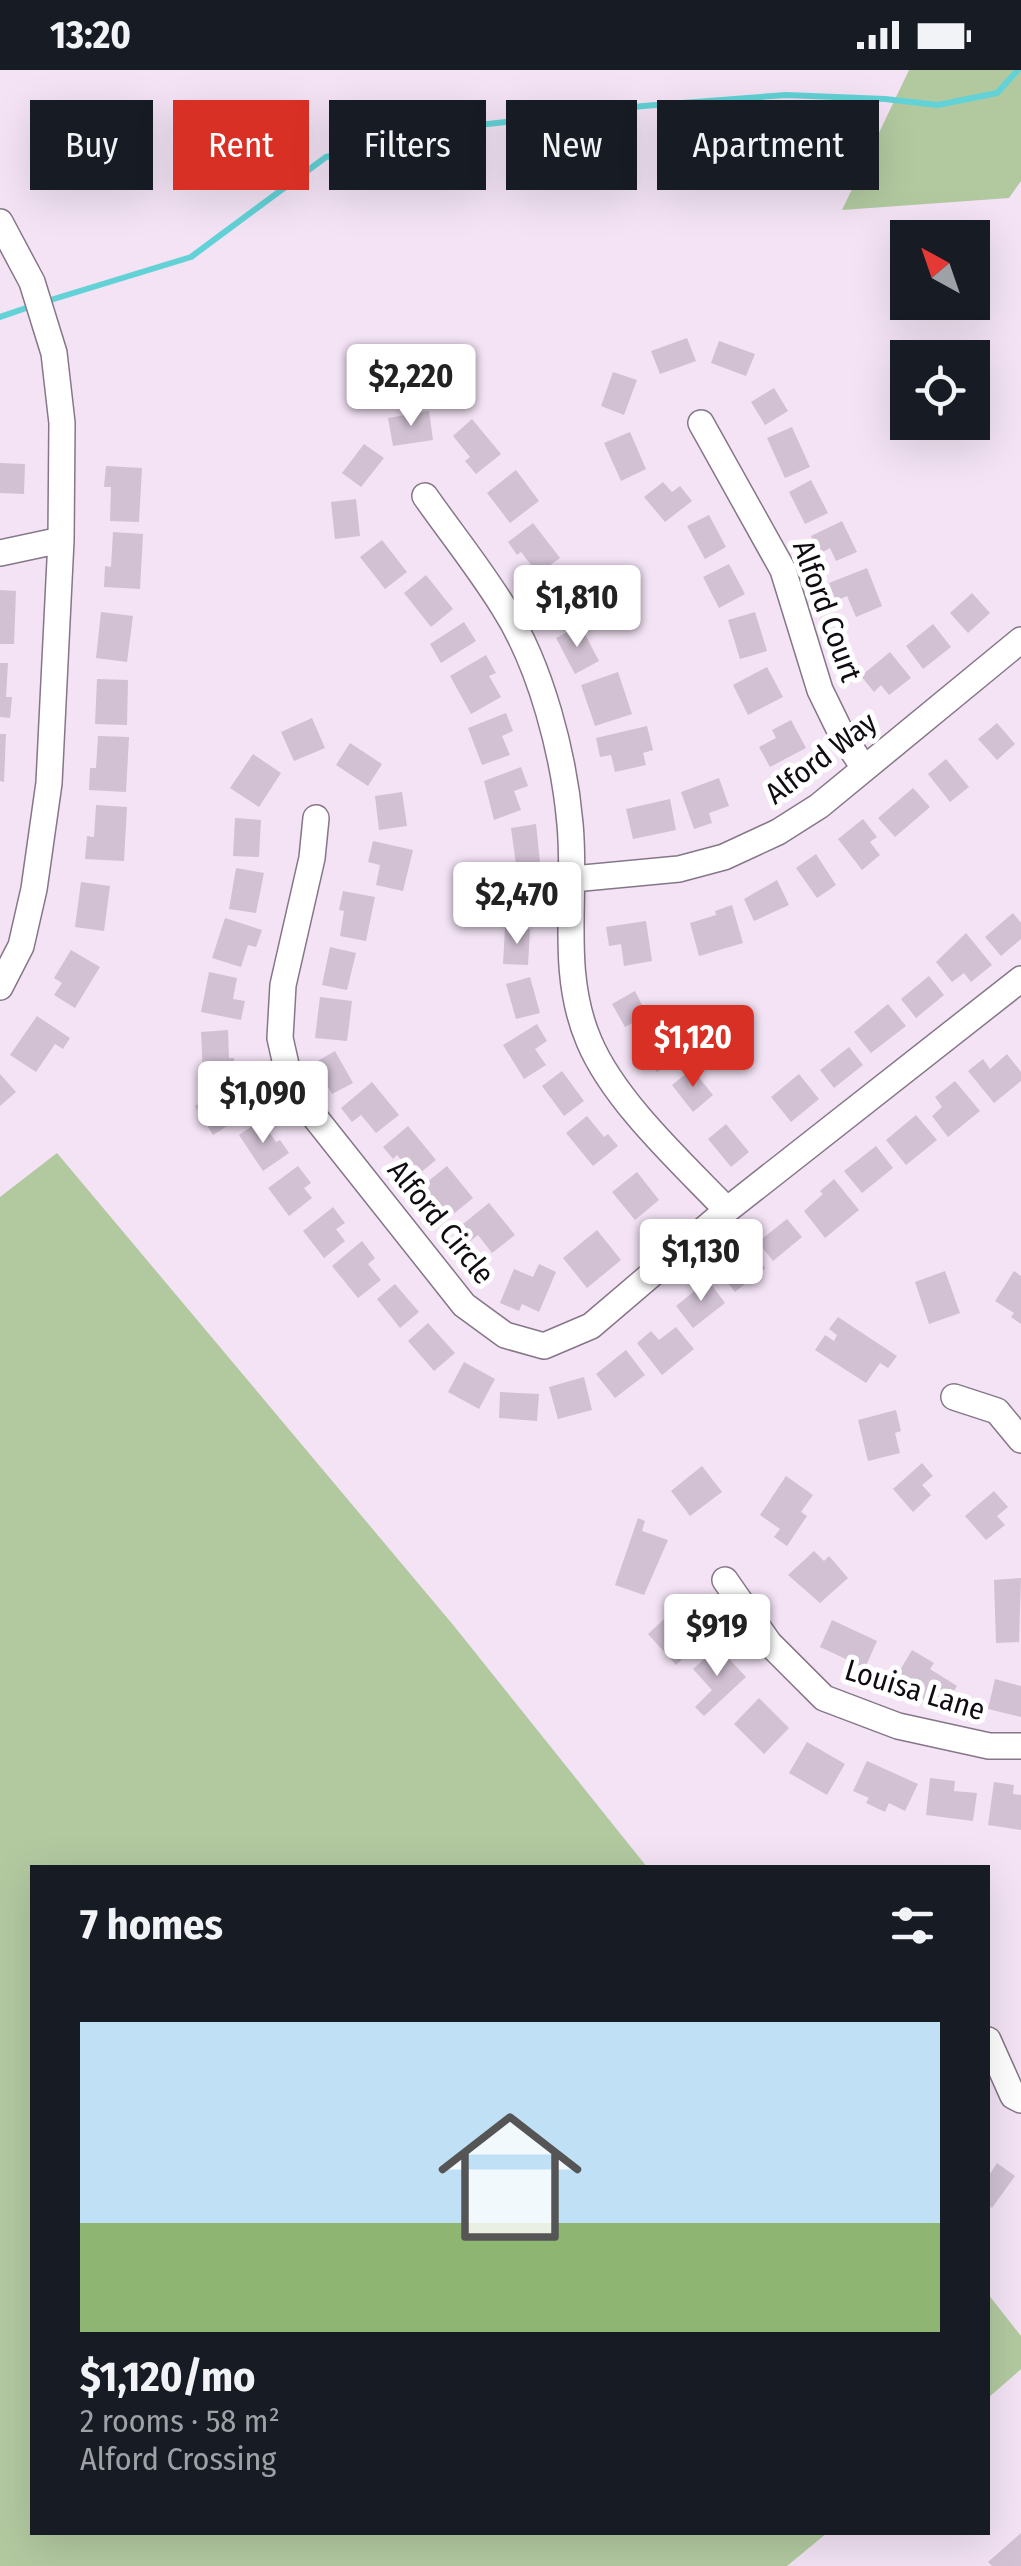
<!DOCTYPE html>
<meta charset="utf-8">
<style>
body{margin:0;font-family:"Fira Sans Condensed",sans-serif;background:#242831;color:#f1f3f6;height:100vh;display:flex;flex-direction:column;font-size:38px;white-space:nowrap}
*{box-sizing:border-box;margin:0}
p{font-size:32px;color:#9ea1a6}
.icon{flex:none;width:55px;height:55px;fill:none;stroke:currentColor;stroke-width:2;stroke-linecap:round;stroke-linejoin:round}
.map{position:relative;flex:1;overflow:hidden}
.details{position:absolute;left:30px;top:1795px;width:960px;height:670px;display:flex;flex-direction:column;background:#171b24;border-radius:0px;box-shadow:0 10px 40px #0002}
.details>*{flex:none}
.banner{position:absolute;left:30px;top:30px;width:962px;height:90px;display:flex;gap:20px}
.needle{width:65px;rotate:320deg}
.controls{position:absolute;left:890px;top:150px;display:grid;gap:20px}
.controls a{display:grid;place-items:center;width:100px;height:100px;border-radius:0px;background:#171b24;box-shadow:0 10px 40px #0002;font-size:50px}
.price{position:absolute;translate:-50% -85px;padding:0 22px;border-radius:10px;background:#fff;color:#222;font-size:32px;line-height:65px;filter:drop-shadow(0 2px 5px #0008)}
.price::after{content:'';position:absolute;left:50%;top:60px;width:30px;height:22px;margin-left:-15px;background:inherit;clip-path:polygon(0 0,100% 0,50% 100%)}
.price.on{background:#d93025;color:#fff}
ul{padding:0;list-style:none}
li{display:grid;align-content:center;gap:20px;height:530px;padding:0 50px}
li+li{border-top:2px solid #363941}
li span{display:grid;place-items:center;height:310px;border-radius:0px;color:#555}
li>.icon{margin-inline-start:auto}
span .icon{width:180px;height:180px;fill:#fffc;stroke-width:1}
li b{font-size:42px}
h2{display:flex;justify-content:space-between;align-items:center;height:120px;padding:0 50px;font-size:42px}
.pill{padding:0 35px;border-radius:0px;background:#171b24;box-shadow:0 10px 40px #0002;font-size:35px;line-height:90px}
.pill.on{background:#d93025;color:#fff}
.status{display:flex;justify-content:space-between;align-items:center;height:70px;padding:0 50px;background:#171b24;direction:ltr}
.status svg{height:28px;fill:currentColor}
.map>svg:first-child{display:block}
.green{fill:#b2c9a0}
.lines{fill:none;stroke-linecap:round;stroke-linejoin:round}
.stream{stroke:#62d2d6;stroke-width:6}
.building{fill:#d1c1d3}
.minor-casing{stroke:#857787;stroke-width:28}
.minor{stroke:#fff;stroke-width:25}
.labels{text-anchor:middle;stroke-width:10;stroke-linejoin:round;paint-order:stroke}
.street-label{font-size:30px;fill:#110c11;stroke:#fff}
</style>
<div class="status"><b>13:20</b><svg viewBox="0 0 49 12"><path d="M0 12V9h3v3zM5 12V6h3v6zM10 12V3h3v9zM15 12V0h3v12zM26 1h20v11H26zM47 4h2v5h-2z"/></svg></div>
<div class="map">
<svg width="1021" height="2496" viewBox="0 0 1021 2496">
<rect width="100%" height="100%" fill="#f3e3f5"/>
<!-- green -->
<path class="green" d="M909,0H1021V111L1009,128L842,140Z
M57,1083L454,1556L647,1797L32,1798V2462L827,2463L787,2496H0V1127Z
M988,2224L1021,2266V2299L988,2328Z"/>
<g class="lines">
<!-- stream -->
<path class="stream" d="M44,232L191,187L326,87L479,55L643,36L786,25L885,29L938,35L997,23L1018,0
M0,247L32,236"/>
</g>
<!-- building -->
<path class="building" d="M687,268L696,291L660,304L651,281Z
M719,271L755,284L746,306L711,293Z
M613,302L637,310L624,345L601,336Z
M774,318L788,341L765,355L751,332Z
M429,341L433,370L393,376L388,348Z
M472,349L501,384L476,404L465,391L470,387L453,366Z
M792,357L810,397L785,408L767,368Z
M630,362L646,399L621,411L604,373Z
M364,374L384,388L361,417L342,403Z
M0,393L25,394L24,424L0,423Z
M106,396L142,398L139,452L110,451L111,417H104Z
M516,400L539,431L510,453L487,423Z
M811,410L828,443L805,454L789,422Z
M663,412L672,422L680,416L692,431L665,452L644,427Z
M356,429L360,466L335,469L331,432Z
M709,445L726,477L705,489L687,456Z
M842,451L857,482L836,491L830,478L819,484L811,466Z
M533,453L560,488L538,504L521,482L517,485L508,472Z
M113,462L143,464L140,519L104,517L105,496L111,497Z
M382,470L407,502L385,519L360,487Z
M729,494L745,524L719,538L703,507Z
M867,498L882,536L856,547L847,526L836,531L829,513Z
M426,505L453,539L431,557L404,523Z
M553,510L574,540L553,554L532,524Z
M0,520L16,521L14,574H0Z
M972,523L990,543L968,563L950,543Z
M101,542L133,546L127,592L96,588Z
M755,542L767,581L740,589L728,550Z
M464,552L476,571L441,593L430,574Z
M933,554L951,577L923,599L906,576Z
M580,555L599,591L575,604L556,568Z
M890,582L911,608L889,625L881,615L874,622L861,606Z
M486,585L496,603L489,606L501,627L471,644L450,606Z
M0,593H8L6,627H12L10,648L0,647Z
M767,597L783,627L748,645L733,615Z
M618,602L632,644L595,656L581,615Z
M97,609L128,610L127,655L95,654Z
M506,643L513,661L502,666L510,685L482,695L468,658Z
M312,648L325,678L294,691L281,662Z
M791,650L806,678L770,697L759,677L776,668L772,660Z
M997,653L1015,674L997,690L978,669Z
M647,656L653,680L643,683L646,695L615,702L611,685L600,687L596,668Z
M0,664H6L4,712L0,711Z
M98,666L129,667L126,722L89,720L90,698H96Z
M350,673L382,694L368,716L336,695Z
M253,684L281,703L259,737L230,718Z
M946,689L969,717L950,732L928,704Z
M521,697L528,716L514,721L521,740L494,750L484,711Z
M719,708L729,736L709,743L712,753L694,759L681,722Z
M913,718L930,737L895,767L878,748Z
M402,722L407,756L379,760L375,726Z
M670,729L676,760L633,769L626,739Z
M96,735L127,737L124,791L85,789L87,766L94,767Z
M235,748L261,750L259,787L233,786Z
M863,749L877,767L870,772L880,785L862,800L838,769Z
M536,754L540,792L516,795L511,758Z
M373,771L413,780L403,821L376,815L380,795L368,792Z
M816,784L836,815L817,828L796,798Z
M236,798L264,803L256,843L229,839Z
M777,810L789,835L754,851L744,829Z
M81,812L110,816L104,861L75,857Z
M510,816L537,817L536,845L509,844Z
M343,821L375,827L366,871L340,866L344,841L339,840Z
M732,835L743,873L699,886L690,853L716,845L715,841Z
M1013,843L1021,853V869L1001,886L985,867Z
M225,848L262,860L256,877L248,875L241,897L212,888Z
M646,851L652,891L624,896L621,874L609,876L606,857Z
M505,858L530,859L528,895L503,894Z
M966,863L992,895L971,912L964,903L952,912L936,892Z
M330,877L356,883L347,920L322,915Z
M71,880L100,897L75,938L54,925L62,913L54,908Z
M209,902L237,908L233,929L245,931L241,950L201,942Z
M929,906L944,925L916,948L901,929Z
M530,907L540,943L516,949L506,914Z
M635,921L647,945L625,957L612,934Z
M320,927L352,931L347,971L315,968Z
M888,934L906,956L871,983L854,962Z
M37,946L70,968L63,979L55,974L36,1002L10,985Z
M667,950L688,978L657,1002L636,974Z
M537,954L547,971L535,979L546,995L524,1009L503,975Z
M228,960L229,988H234L235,1004L203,1006L201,962Z
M849,977L863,995L834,1018L820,1000Z
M335,981L353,1013L332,1024L314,993Z
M1007,984L1021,1002V1011L994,1033L968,1001L983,989L990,999Z
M692,999L713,1025L693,1042L672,1015Z
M562,1001L584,1031L564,1046L542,1016Z
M0,1004L16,1022L0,1036Z
M799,1004L819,1029L791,1052L771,1027Z
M955,1011L980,1041L948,1067L932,1046L942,1037L935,1027Z
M372,1012L399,1045L376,1063L361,1045L352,1052L341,1038Z
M228,1016L239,1034L229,1040L235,1051L213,1065L195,1036Z
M916,1045L937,1070L906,1095L886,1070Z
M587,1046L604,1067L608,1064L618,1076L593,1096L566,1063Z
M261,1050L276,1072L280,1070L289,1083L263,1101L239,1065Z
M726,1054L749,1082L731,1097L708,1069Z
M408,1056L436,1090L415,1107L397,1085L393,1089L383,1077Z
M876,1076L893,1098L862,1123L844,1101Z
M298,1096L311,1113L304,1118L312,1128L289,1146L268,1118Z
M447,1096L473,1128L451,1146L437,1130L429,1137L416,1121Z
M637,1102L659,1130L635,1150L612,1122Z
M834,1109L859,1140L825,1168L804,1141L823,1124L820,1121Z
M489,1133L515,1165L492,1183L478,1165L469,1172L458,1158Z
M333,1137L345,1153L336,1159L345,1171L324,1188L303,1161Z
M787,1149L802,1167L773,1191L758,1172Z
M597,1160L621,1190L587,1218L563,1188Z
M362,1171L375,1188L368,1194L381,1210L358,1228L332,1196Z
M749,1179L765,1198L735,1222L720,1203Z
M539,1194L556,1202L539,1242L522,1234L519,1241L500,1233L514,1199L533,1207Z
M945,1201L960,1243L929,1254L915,1212Z
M1014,1201L1021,1206V1254L1011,1247L1014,1243L995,1231Z
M708,1210L725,1233L693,1258L676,1236Z
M395,1214L419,1242L400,1258L377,1229Z
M838,1247L897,1286L888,1298L880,1293L866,1313L815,1280L825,1265L834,1271L837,1265L829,1259Z
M428,1253L455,1283L434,1301L408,1271Z
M676,1257L694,1279L662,1305L637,1273L651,1261L659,1270Z
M626,1280L645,1305L615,1328L596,1304Z
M464,1292L495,1309L479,1339L448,1322Z
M584,1307L592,1340L558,1349L549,1317Z
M500,1322L539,1324L537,1351L499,1348Z
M896,1340L901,1361L895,1363L900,1383L868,1391L858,1350Z
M922,1393L933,1406L922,1415L931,1425L913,1442L893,1419Z
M702,1396L722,1422L690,1446L671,1421Z
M786,1406L813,1425L801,1442L807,1446L787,1476L774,1467L780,1459L760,1445Z
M994,1421L1008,1437L997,1446L1005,1455L986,1470L965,1446Z
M638,1448L645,1451L642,1461L668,1470L644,1525L615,1515Z
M814,1481L824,1491L829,1486L848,1508L820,1533L788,1505Z
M1021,1508L1019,1572L996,1573L994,1510Z
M672,1542L700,1573L676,1595L648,1564Z
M832,1550L877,1571L865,1598L820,1577Z
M718,1577L746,1607L704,1646L695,1637L712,1620L693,1599Z
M912,1580L934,1593L930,1599L957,1616L941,1641L893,1612Z
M995,1609L1021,1616V1647L988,1639Z
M759,1628L789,1658L764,1684L734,1654Z
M807,1672L845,1694L827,1725L789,1703Z
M867,1691L918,1714L905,1741L889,1733L885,1742L866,1733L869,1728L853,1721Z
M930,1708L955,1711L954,1721L977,1723L973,1751L926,1745Z
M994,1712L1014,1715L1013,1724L1021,1725V1760L988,1755Z
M997,2093L1015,2106L992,2138L988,2134V2107Z
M1021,2463V2496H992L988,2492Z"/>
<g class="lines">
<!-- minor casing -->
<g class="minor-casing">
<path id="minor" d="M0,152L32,212L54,283L62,353L61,470L49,713L34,819L21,876L0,917
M701,353L783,500L820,620L841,663L864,698
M425,426C451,463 480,499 504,538C541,596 564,685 570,754C577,827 559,901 589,971C614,1031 682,1093 727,1140
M0,483L61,470
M316,748L312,788L283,915L280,968L291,1017L464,1235L505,1265L544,1276L591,1256L727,1140L1021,909
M573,809L679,799L724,787L778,762L819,736L1021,570
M954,1327L997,1341L1021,1370
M725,1510L769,1573L824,1628L898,1656L989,1676H1021
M988,1970L1013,2026L1021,2030"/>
</g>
<!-- minor -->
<use href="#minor" class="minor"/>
</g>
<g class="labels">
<!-- street labels -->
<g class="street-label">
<text transform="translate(827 541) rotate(70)" y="10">Alford Court</text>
<text transform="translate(821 688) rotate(-37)" y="10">Alford Way</text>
<text transform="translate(441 1152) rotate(51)" y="10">Alford Circle</text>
<text transform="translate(915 1620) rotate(17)" y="10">Louisa Lane</text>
</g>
</g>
</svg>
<div class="controls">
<a><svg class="needle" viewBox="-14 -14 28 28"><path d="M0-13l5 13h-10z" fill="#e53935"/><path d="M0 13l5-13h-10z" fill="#9ea1a6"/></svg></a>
<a><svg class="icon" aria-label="locate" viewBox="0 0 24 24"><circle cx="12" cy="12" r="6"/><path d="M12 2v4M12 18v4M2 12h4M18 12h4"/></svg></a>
</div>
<b class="price" style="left:411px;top:359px">$2,220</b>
<b class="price" style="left:577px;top:580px">$1,810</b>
<b class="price" style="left:517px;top:877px">$2,470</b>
<b class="price on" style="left:693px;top:1020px">$1,120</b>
<b class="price" style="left:263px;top:1076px">$1,090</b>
<b class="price" style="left:701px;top:1234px">$1,130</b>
<b class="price" style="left:717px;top:1609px">$919</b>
<div class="banner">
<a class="pill">Buy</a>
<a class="pill on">Rent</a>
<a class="pill">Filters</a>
<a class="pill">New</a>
<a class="pill">Apartment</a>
</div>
<section class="details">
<h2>7 homes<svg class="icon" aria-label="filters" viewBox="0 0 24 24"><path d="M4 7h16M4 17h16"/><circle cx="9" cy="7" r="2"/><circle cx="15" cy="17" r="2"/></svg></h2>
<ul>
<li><span style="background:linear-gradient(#bfe0f5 65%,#8fb573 0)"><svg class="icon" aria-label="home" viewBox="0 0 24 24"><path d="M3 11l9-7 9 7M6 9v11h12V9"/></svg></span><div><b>$1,120/mo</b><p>2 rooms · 58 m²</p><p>Alford Crossing</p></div></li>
</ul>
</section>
</div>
